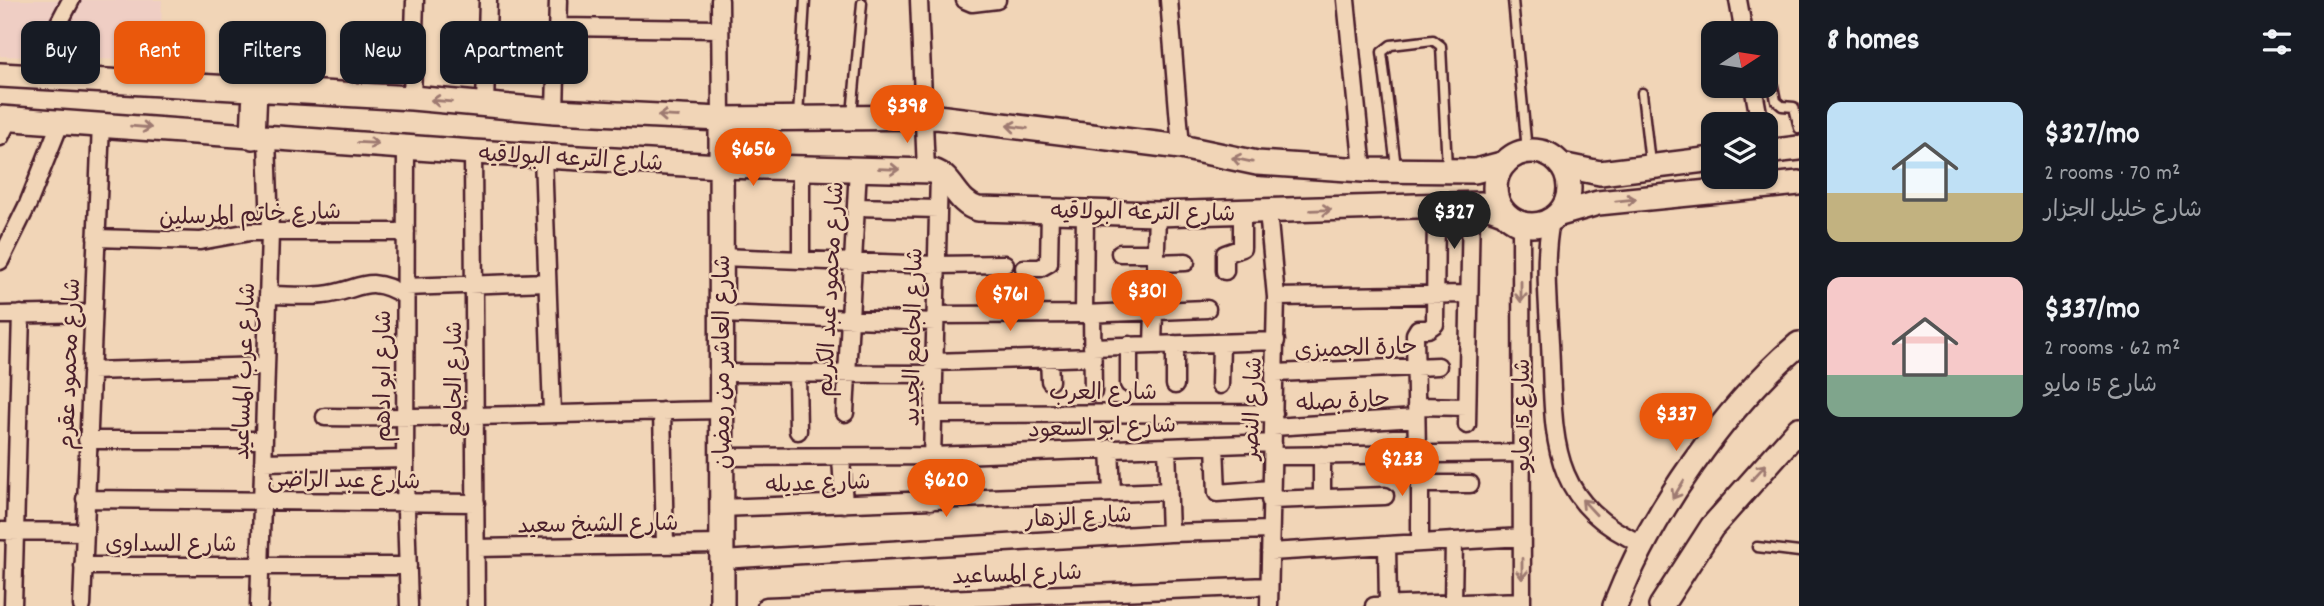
<!DOCTYPE html>
<meta charset="utf-8">
<style>
body{margin:0;font-family:Dekko,"Playpen Sans Arabic",sans-serif;background:#20242c;color:#f1f3f6;height:100vh;display:flex;flex-direction:column;font-size:26px;white-space:nowrap}
*{box-sizing:border-box;margin:0}
p{font-size:23px;color:#9ea1a6}
.icon{flex:none;width:38px;height:38px;fill:none;stroke:currentColor;stroke-width:2;stroke-linecap:round;stroke-linejoin:round}
.map{position:relative;flex:1;overflow:hidden}
.drawer{display:flex;flex-direction:column;background:#171b24;width:525px}
.drawer>*{flex:none}
.guide{position:absolute;left:21px;top:21px;width:665px;height:63px;display:flex;gap:14px}
.needle{width:46px;rotate:78deg}
.buttons{position:absolute;left:1701px;top:21px;display:grid;gap:14px}
.buttons a{display:grid;place-items:center;width:77px;height:77px;border-radius:14px;background:#171b24;box-shadow:0 2px 5px #0004;font-size:35px}
.price{position:absolute;translate:-50% -60px;padding:0 16px;border-radius:24px;background:#ea580c;color:#fff;font-size:23px;line-height:46px;filter:drop-shadow(0 2px 4px #0008)}
.price::after{content:'';position:absolute;left:50%;top:42px;width:21px;height:16px;margin-left:-10px;background:inherit;clip-path:polygon(0 0,100% 0,50% 100%)}
.price.on{background:#222;color:#fff}
ul{padding:0;list-style:none}
li{display:flex;align-items:center;gap:21px;height:175px;padding:0 28px}
li span{display:grid;place-items:center;flex:none;width:196px;height:140px;border-radius:14px;color:#555}
li>.icon{margin-inline-start:auto}
span .icon{width:84px;height:84px;fill:#fffc;stroke-width:1}
li b{font-size:30px}
h2{display:flex;justify-content:space-between;align-items:center;height:84px;padding:0 28px;font-size:30px}
.chip{padding:0 24px;border-radius:14px;background:#171b24;box-shadow:0 2px 5px #0004;font-size:24px;line-height:63px}
.chip.on{background:#ea580c;color:#fff}
main{display:flex;flex:1;min-height:0}
.map>svg:first-child{display:block}
.built{fill:#efcec4}
.lines{fill:none;stroke-linecap:round;stroke-linejoin:round}
.lane-casing{stroke:#4a1f2b;stroke-width:13}
.street-casing{stroke:#4a1f2b;stroke-width:21}
.secondary-casing{stroke:#4a1f2b;stroke-width:28}
.lane{stroke:#f1d5b7;stroke-width:8}
.street{stroke:#f1d5b7;stroke-width:16}
.secondary{stroke:#f1d5b7;stroke-width:23}
.oneway{stroke:#9e7a71}
.labels{text-anchor:middle;stroke-width:5;stroke-linejoin:round;paint-order:stroke}
.street-label{font-size:23px;fill:#4a1f2b;stroke:#f1d5b7}
</style>
<main>
<div class="map">
<svg width="1799" height="606" viewBox="0 0 1799 606">
<rect width="100%" height="100%" fill="#f1d5b7"/>
<filter id="ink" filterUnits="userSpaceOnUse"><feTurbulence type="fractalNoise" baseFrequency=".0143" numOctaves="2"/><feDisplacementMap in="SourceGraphic" scale="14" xChannelSelector="R" yChannelSelector="G"/><feConvolveMatrix kernelMatrix="1 2 1 2 8 2 1 2 1" color-interpolation-filters="sRGB"/></filter>
<g filter="url(#ink)">
<!-- built -->
<path class="built" d="M0,0H162L160,61L0,56Z"/>
<g class="lines">
<!-- lane casing -->
<g class="lane-casing">
<path id="lane" d="M1513,0L1527,151
M1766,50L1776,101L1782,106L1794,107L1799,128
M1642,93L1650,163
M852,115L862,3
M798,116L805,0
M1396,167L1382,52L1391,45L1433,40L1441,46L1447,168
M1757,547L1799,552"/>
</g>
<!-- street casing -->
<g class="street-casing">
<path id="street" d="M720,0L721,119
M919,0L926,171
M965,0L972,3L997,0
M1169,0L1181,147
M1346,0L1363,170
M1738,0L1744,33
M557,27L719,29
M31,76L71,0
M1753,86L1760,124
M412,98L415,0
M485,105L488,0
M555,111L558,0
M0,137L9,119
M406,145L405,479L409,606
M473,152L476,606
M543,156L552,413
M801,167V260
M856,207L938,209
M1268,211L1276,297L1269,606
M1551,221C1543,261 1548,302 1550,343C1555,435 1545,502 1644,545
M1521,224L1522,606
M96,238L200,241L250,232H406
M1120,253H1156
M721,257L936,265L1005,264
M0,261L28,204L61,121
M1156,263L1186,262
M1024,268H1040L1049,263L1050,210
M1225,271V254L1242,248V212
M405,287L546,282
M268,295C286,295 305,297 323,295C360,291 367,272 405,296
M1276,297L1469,294
M721,314L935,322
M1084,314L1085,211
M1092,314L1093,392
M0,315L93,313
M935,315L1084,314L1207,309
M1175,344V385
M1129,345V384
M1153,345L1157,214
M1092,347L1276,341
M1049,358L1050,381
M934,362L1092,357
M91,371L266,366
M721,373L934,374
M797,373L798,431
M1276,373L1438,366
M1220,385L1221,343
M1416,406L1467,407
M662,411L665,545
M845,413L858,168
M933,414L1274,413
M325,417C457,419 589,412 722,410
M1467,425L1471,205
M1273,427L1416,418
M87,440H264
M1215,445L1217,493L1271,489
M1167,447L1170,533
M1110,448L1112,493
M1417,453L1415,334L1418,329H1428L1435,324L1436,206
M1273,456L1521,453
M721,457L932,456L1273,443
M841,458L844,504
M263,462L405,459
M1420,484H1470
M1322,498V455
M85,499L476,503
M1270,500L1385,496
M931,501L939,173
M721,508L1169,491
M0,531L84,532
M1420,543V453
M1387,545L1388,605
M476,548L722,544
M1270,552L1522,537
M722,560L1170,533L1270,530
M83,566H408
M1453,603L1454,541
M13,606L21,314
M82,606L101,123
M259,606L270,233L267,137
M766,606L1269,586
M1374,606L1522,601"/>
</g>
<!-- secondary casing -->
<g class="secondary-casing">
<path id="secondary" d="M0,75L412,98L555,111L721,119L937,117L1181,147L1257,163L1363,170L1475,171L1505,163
M0,118L473,152L720,166L933,171C953,177 956,203 978,209L1157,214L1481,204L1503,212
M721,119L722,606
M253,137L255,89
M1495 188a37 37 0 1 1 74 0a37 37 0 1 1-74 0Z
M1766,152L1799,148
M1561,165L1600,173L1713,159
M1560,214L1598,203L1799,183
M1615,606C1650,515 1725,407 1799,344
M1661,606L1712,527L1799,429"/>
</g>
<!-- lane -->
<use href="#lane" class="lane"/>
<!-- street -->
<use href="#street" class="street"/>
<!-- secondary -->
<use href="#secondary" class="secondary"/>
</g>
<!-- one-way arrows -->
<defs><path id="oneway-shaft" d="M-6 0H5M1.5-3L5.5 0L1.5 3" fill="none" stroke-width="1.6" stroke-linecap="round" stroke-linejoin="round" transform="scale(1.75)"/></defs>
<g class="oneway">
<use href="#oneway-shaft" transform="translate(441 101) rotate(-175)"/>
<use href="#oneway-shaft" transform="translate(668 116) rotate(-177)"/>
<use href="#oneway-shaft" transform="translate(141 127) rotate(5)"/>
<use href="#oneway-shaft" transform="translate(1017 127) rotate(-173)"/>
<use href="#oneway-shaft" transform="translate(368 143) rotate(3)"/>
<use href="#oneway-shaft" transform="translate(1242 160) rotate(-168)"/>
<use href="#oneway-shaft" transform="translate(889 169) rotate(2)"/>
<use href="#oneway-shaft" transform="translate(1626 200) rotate(-6)"/>
<use href="#oneway-shaft" transform="translate(1321 210) rotate(-2)"/>
<use href="#oneway-shaft" transform="translate(1521 292) rotate(90)"/>
<use href="#oneway-shaft" transform="translate(1759 472) rotate(-47)"/>
<use href="#oneway-shaft" transform="translate(1678 490) rotate(122)"/>
<use href="#oneway-shaft" transform="translate(1589 507) rotate(-133)"/>
<use href="#oneway-shaft" transform="translate(1522 569) rotate(90)"/>
</g>
</g>
<g class="labels">
<!-- street labels -->
<g class="street-label">
<text transform="translate(571 157) rotate(3)" y="8">شارع الترعه البولاقيه</text>
<text transform="translate(1143 211) rotate(1)" y="8">شارع الترعه البولاقيه</text>
<text transform="translate(250 213) rotate(-2)" y="8">شارع خاتم المرسلين</text>
<text transform="translate(829 289) rotate(-87)" y="8">شارع محمود عبد الكريم</text>
<text transform="translate(912 337) rotate(-89)" y="8">شارع الجامع الجديد</text>
<text transform="translate(1356 347) rotate(-2)" y="8">حارة الجميزى</text>
<text transform="translate(721 362) rotate(-90)" y="8">شارع العاشر من رمضان</text>
<text transform="translate(68 364) rotate(-88)" y="8">شارع محمود عقرم</text>
<text transform="translate(243 371) rotate(-88)" y="8">شارع عرب المساعيد</text>
<text transform="translate(382 376) rotate(-90)" y="8">شارع ابو ادهم</text>
<text transform="translate(453 379) rotate(-90)" y="8">شارع الجامع</text>
<text x="1103" y="399">شارع العرب</text>
<text transform="translate(1343 400) rotate(-3)" y="8">حارة بصله</text>
<text transform="translate(1251 408) rotate(-88)" y="8">شارع النصر</text>
<text transform="translate(1521 415) rotate(-90)" y="8">شارع 15 مايو</text>
<text transform="translate(1102 426) rotate(-2)" y="8">شارع ابو السعود</text>
<text transform="translate(344 479) rotate(1)" y="8">شارع عبد الراضى</text>
<text transform="translate(818 482) rotate(-2)" y="8">شارع عديله</text>
<text transform="translate(1078 516) rotate(-3)" y="8">شارع الزهار</text>
<text transform="translate(598 523) rotate(-1)" y="8">شارع الشيخ سعيد</text>
<text x="171" y="551">شارع السداوى</text>
<text transform="translate(1017 573) rotate(-2)" y="8">شارع المساعيد</text>
</g>
</g>
</svg>
<div class="buttons">
<a><svg class="needle" viewBox="-14 -14 28 28"><path d="M0-13l5 13h-10z" fill="#e53935"/><path d="M0 13l5-13h-10z" fill="#9ea1a6"/></svg></a>
<a><svg class="icon" aria-label="layers" viewBox="0 0 24 24"><path d="M12 4l9 5-9 5-9-5zM3 14l9 5 9-5"/></svg></a>
</div>
<b class="price" style="left:907px;top:145px">$398</b>
<b class="price" style="left:753px;top:188px">$656</b>
<b class="price on" style="left:1454px;top:251px">$327</b>
<b class="price" style="left:1147px;top:330px">$301</b>
<b class="price" style="left:1010px;top:333px">$761</b>
<b class="price" style="left:1676px;top:453px">$337</b>
<b class="price" style="left:1402px;top:498px">$233</b>
<b class="price" style="left:946px;top:519px">$620</b>
<div class="guide">
<a class="chip">Buy</a>
<a class="chip on">Rent</a>
<a class="chip">Filters</a>
<a class="chip">New</a>
<a class="chip">Apartment</a>
</div>
</div>
<section class="drawer">
<h2>8 homes<svg class="icon" aria-label="filters" viewBox="0 0 24 24"><path d="M4 7h16M4 17h16"/><circle cx="9" cy="7" r="2"/><circle cx="15" cy="17" r="2"/></svg></h2>
<ul>
<li><span style="background:linear-gradient(#bfe0f5 65%,#c2b280 0)"><svg class="icon" aria-label="home" viewBox="0 0 24 24"><path d="M3 11l9-7 9 7M6 9v11h12V9"/></svg></span><div><b>$327/mo</b><p>2 rooms · 70 m²</p><p>شارع خليل الجزار</p></div></li>
<li><span style="background:linear-gradient(#f6c9c9 70%,#7fa58c 0)"><svg class="icon" aria-label="home" viewBox="0 0 24 24"><path d="M3 11l9-7 9 7M6 9v11h12V9"/></svg></span><div><b>$337/mo</b><p>2 rooms · 62 m²</p><p>شارع 15 مايو</p></div></li>
</ul>
</section>
</main>
